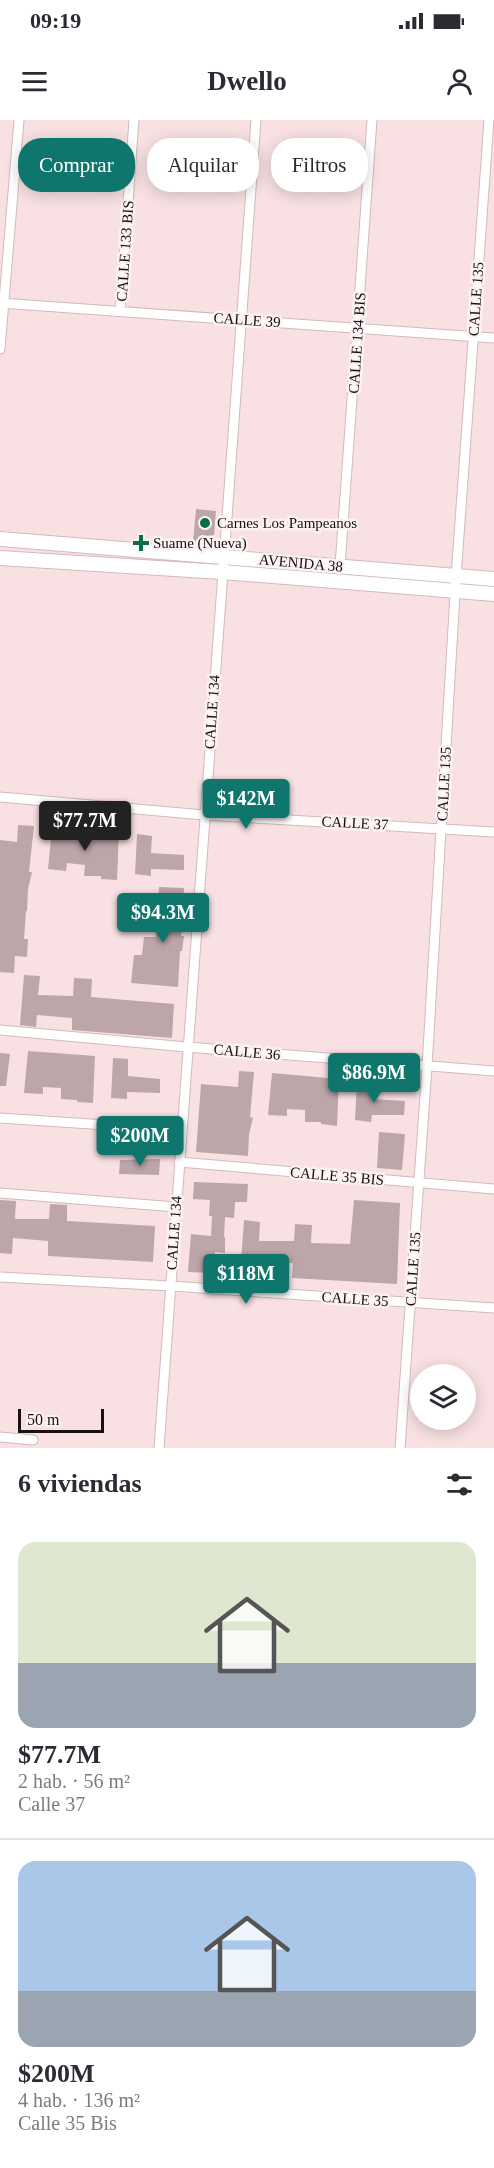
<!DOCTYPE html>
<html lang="es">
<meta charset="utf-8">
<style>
body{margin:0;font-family:"Times New Roman",serif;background:#f7f7f7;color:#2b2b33;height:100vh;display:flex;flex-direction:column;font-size:22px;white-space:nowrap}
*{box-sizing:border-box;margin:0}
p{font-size:20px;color:#7c7c81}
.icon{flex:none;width:33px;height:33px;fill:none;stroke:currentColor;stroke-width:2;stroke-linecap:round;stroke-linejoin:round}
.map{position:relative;height:1328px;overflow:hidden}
.sheet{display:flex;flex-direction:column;background:#fff;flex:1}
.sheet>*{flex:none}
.guide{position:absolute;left:18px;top:18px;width:459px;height:54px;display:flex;gap:12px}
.controls{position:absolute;left:410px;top:1244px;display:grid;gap:12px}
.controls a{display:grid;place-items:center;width:66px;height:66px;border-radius:50%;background:#fff;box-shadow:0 3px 15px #0003;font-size:30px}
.scale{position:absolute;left:18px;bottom:15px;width:86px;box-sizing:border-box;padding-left:6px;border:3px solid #181011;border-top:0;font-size:16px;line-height:21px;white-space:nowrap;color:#181011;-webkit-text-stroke:4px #fcf2f3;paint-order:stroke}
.price{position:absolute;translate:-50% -51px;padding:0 14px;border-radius:6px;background:#0f766e;color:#fff;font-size:20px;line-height:39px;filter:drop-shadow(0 2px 3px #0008)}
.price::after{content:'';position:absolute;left:50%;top:36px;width:18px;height:14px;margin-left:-9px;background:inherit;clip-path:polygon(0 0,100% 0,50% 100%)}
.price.selected{background:#222;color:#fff}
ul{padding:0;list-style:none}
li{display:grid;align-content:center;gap:12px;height:318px;padding:0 18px}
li+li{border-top:2px solid #e1e1e2}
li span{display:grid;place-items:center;height:186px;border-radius:18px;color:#555}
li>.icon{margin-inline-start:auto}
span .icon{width:108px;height:108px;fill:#fffc;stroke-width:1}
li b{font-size:26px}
h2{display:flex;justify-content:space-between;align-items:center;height:72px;padding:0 18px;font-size:26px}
.chip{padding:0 21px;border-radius:24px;background:#fff;box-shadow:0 3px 15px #0003;font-size:21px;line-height:54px}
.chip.selected{background:#0f766e;color:#fff}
.status{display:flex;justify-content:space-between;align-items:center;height:42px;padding:0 30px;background:#fff;direction:ltr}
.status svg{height:16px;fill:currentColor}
header{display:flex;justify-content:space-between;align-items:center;height:78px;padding:0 18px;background:#fff;font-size:27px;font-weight:800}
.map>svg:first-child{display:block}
.building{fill:#bda6a9}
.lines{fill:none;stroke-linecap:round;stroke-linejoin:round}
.street-casing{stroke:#d2babd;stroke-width:11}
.secondary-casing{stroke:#d2babd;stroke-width:16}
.street{stroke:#fff;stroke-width:9}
.secondary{stroke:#fff;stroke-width:14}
.poi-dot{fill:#087048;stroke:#fcf2f3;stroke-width:2}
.labels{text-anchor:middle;stroke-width:5;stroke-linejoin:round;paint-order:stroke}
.street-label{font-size:15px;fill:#181011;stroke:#fcf2f3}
.poi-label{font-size:15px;fill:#181011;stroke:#fcf2f3;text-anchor:start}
</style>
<div class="status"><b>09:19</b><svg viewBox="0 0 49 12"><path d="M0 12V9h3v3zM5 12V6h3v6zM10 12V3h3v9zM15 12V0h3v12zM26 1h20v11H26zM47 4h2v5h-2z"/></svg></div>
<header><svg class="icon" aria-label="menu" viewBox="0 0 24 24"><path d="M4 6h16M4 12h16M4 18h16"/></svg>Dwello<svg class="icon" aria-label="person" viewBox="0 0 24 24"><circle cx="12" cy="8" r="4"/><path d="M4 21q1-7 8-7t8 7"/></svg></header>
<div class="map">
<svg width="494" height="1328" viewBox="0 0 494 1328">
<rect width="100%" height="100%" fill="#f9e1e3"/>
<!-- building -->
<path class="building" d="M196,389L216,391L214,415L204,423L193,422Z
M18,705L34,706L29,752H32L28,769L27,791H26L24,819H28L27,837L15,836L14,853L0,852V720L17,722Z
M52,708L119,713L117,760L101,759V756H84L85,745L67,743L66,751L48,749Z
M137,714L152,716L151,733L184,735V750L151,749V756L135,754Z
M159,767L184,768L181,816H184L182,831H180L178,867L131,863L134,835H142L144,817H156Z
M24,855L40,856L38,875L73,876L74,858L92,859L91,877L174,884L172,918L72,910V898L37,895L36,907L20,905Z
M28,931L95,936L93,983L77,982V980L61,979V968L43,967V974L24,973Z
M0,933L10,934L6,966H0Z
M113,938L128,939V956L160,959V973L127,972V979L111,978Z
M239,951L254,952L250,997L253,998L249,1014L248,1036L196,1032L201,964L238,967Z
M272,953L339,959L337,1006L321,1004V1002H305V990L287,989V996L268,995Z
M357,960L372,961V979L405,981L404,995H372L371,1002L355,1000Z
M379,1012L405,1014L402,1050L377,1048Z
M160,1039L159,1055L119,1054L120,1040Z
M194,1062L248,1064L247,1082H235L234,1098L225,1097L224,1117H225V1133L215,1132L214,1153L188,1152L191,1114L211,1116L212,1096H209L210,1080L193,1079Z
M0,1080L16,1081L15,1099H49L50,1084L67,1085V1101L155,1106L153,1142L48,1136V1121L13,1118L12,1134L0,1133Z
M354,1080L400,1083L397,1164L292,1158L293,1143L258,1141L257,1156L240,1155L244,1100L260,1102L259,1121H294L295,1104L312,1105L311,1123L350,1124Z"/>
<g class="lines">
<!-- street casing -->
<g class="street-casing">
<path id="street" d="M0,183L494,218
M120,191L134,0
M0,229L19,0
M340,446L372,0
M0,677L204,695L494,712
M0,910L187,927L494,951
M0,998L182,1010
M179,1042L494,1069
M0,1073L176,1087
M0,1157L171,1166L494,1188
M0,1317L33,1320
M159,1328L256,0
M400,1328L427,947L456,457L489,0"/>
</g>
<!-- secondary casing -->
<g class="secondary-casing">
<path id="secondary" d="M0,419L494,459
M0,438L222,452L494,474"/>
</g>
<!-- street -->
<use href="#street" class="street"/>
<!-- secondary -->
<use href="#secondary" class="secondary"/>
</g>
<!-- markers -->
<g class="poi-dot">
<circle cx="205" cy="403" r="6"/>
<path d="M138 414h6v6h6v6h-6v6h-6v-6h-6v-6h6z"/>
</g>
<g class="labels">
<!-- street labels -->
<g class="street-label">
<text transform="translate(125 131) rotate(-86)" y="5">CALLE 133 BIS</text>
<text transform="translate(476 179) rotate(-86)" y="5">CALLE 135</text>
<text transform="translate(247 200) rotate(4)" y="5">CALLE 39</text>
<text transform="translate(357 223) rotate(-86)" y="5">CALLE 134 BIS</text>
<text transform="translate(301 443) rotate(5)" y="5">AVENIDA 38</text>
<text transform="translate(212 592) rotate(-86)" y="5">CALLE 134</text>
<text transform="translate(444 664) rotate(-87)" y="5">CALLE 135</text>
<text transform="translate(355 703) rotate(3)" y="5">CALLE 37</text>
<text transform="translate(247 932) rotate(5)" y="5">CALLE 36</text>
<text transform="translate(337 1056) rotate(5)" y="5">CALLE 35 BIS</text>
<text transform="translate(174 1113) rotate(-86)" y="5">CALLE 134</text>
<text transform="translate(413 1149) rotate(-86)" y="5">CALLE 135</text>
<text transform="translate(355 1179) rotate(4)" y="5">CALLE 35</text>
</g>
<!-- poi labels -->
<g class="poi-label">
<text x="217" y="408">Carnes Los Pampeanos</text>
<text x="153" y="428">Suame (Nueva)</text>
</g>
</g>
</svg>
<div class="controls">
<a><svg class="icon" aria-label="layers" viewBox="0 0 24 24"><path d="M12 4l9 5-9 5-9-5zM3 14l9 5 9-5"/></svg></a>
</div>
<div class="scale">50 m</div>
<b class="price" style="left:246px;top:710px">$142M</b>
<b class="price selected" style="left:85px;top:732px">$77.7M</b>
<b class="price" style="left:163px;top:824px">$94.3M</b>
<b class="price" style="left:374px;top:984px">$86.9M</b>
<b class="price" style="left:140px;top:1047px">$200M</b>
<b class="price" style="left:246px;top:1185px">$118M</b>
<div class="guide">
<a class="chip selected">Comprar</a>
<a class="chip">Alquilar</a>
<a class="chip">Filtros</a>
</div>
</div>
<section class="sheet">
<h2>6 viviendas<svg class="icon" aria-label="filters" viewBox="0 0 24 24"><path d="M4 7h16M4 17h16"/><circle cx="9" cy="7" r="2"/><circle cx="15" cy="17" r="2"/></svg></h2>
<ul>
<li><span style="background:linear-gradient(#dfe7d0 65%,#9aa5b1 0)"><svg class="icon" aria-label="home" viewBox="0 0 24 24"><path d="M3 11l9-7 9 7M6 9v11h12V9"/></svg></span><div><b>$77.7M</b><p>2 hab. · 56 m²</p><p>Calle 37</p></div></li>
<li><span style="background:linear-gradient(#a9c7e8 70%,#9aa5b1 0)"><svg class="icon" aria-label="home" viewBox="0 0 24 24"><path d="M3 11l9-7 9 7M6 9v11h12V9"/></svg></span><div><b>$200M</b><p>4 hab. · 136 m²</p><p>Calle 35 Bis</p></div></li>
</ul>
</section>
